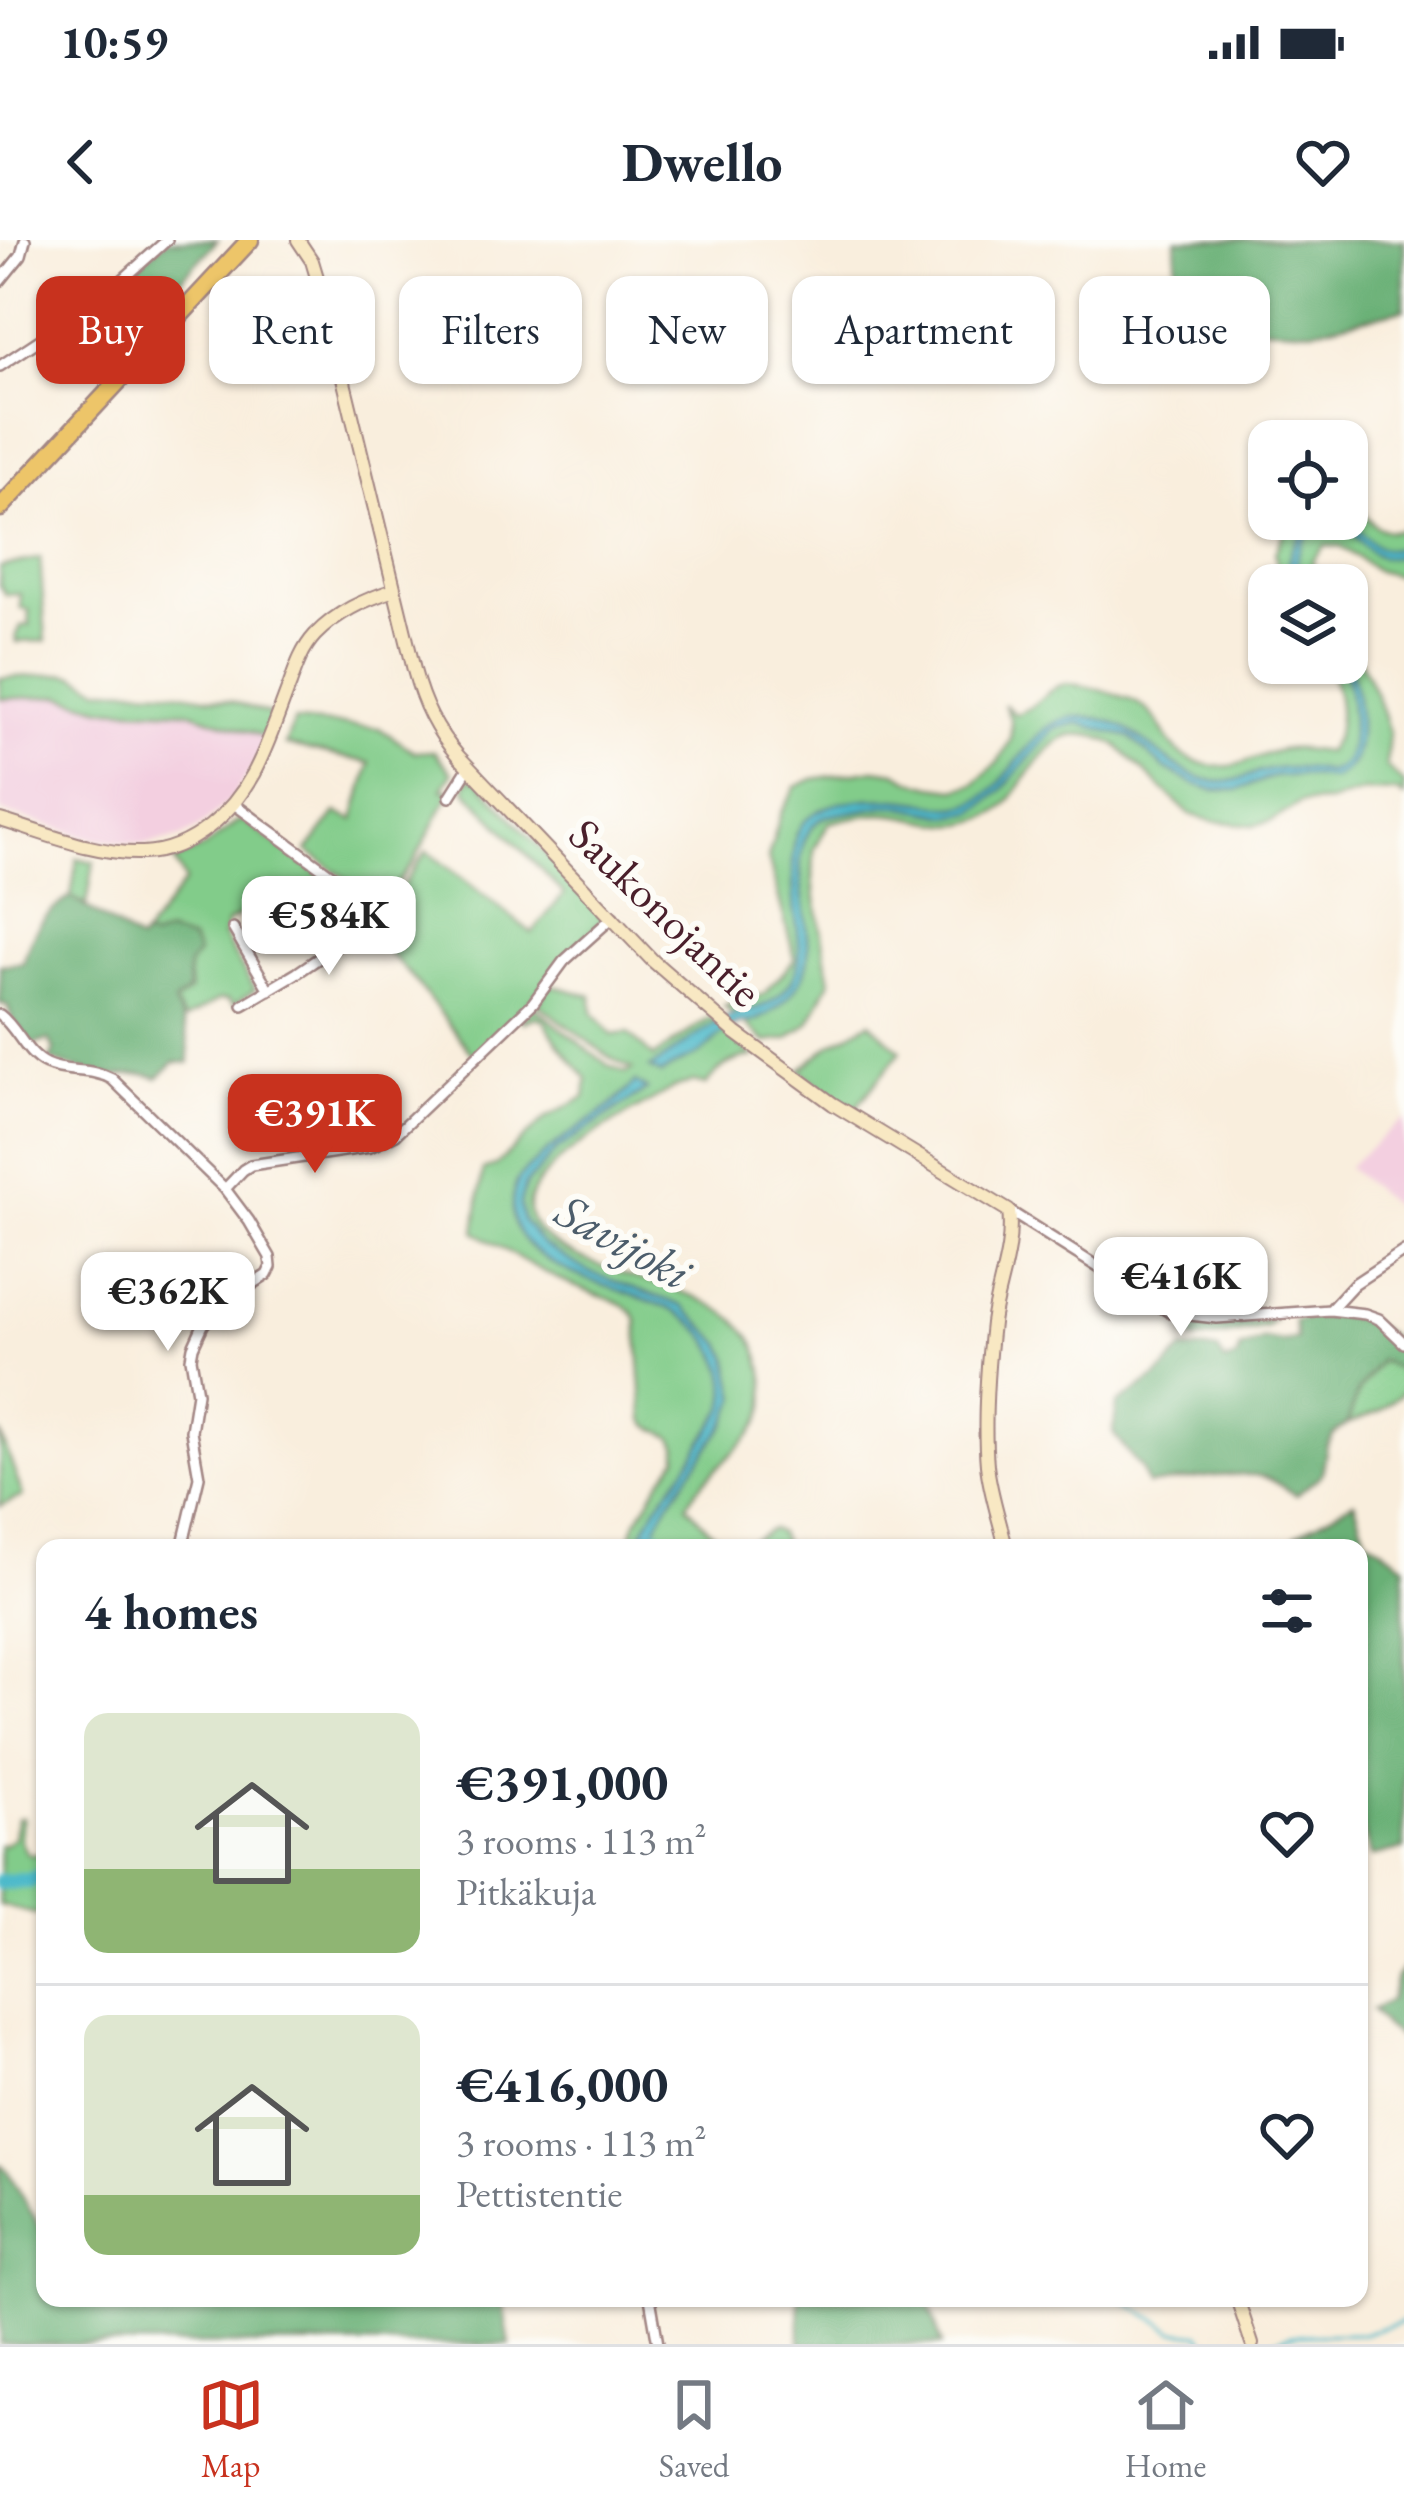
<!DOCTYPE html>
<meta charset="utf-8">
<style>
body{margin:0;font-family:"EB Garamond",serif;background:#f2f2f3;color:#1f2937;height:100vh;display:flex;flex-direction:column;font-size:45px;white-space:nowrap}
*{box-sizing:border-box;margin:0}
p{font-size:39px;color:#747a83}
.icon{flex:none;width:66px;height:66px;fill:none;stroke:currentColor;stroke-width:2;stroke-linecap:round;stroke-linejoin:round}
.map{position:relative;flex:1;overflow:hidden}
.drawer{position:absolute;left:36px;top:1299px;width:1332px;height:768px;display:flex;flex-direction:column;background:#fff;border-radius:24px;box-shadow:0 3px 9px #0004}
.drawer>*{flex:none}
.hud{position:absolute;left:36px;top:36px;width:1332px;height:108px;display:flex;gap:24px}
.fabs{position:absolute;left:1248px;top:180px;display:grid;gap:24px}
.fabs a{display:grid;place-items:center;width:120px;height:120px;border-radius:24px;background:#fff;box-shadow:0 3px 9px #0004;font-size:60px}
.price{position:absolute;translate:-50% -102px;padding:0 27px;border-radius:24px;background:#fff;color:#222;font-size:39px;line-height:78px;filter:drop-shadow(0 3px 6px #0008)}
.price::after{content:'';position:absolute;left:50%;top:72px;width:36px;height:27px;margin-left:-18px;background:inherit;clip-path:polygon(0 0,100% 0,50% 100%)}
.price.active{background:#c8321e;color:#fff}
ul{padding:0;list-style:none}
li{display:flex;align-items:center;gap:36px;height:300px;padding:0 48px}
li+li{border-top:3px solid #e0e1e3}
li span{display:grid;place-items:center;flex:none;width:336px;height:240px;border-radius:24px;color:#555}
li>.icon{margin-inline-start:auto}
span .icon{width:144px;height:144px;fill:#fffc;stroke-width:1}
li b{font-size:51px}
h2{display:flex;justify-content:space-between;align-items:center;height:144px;padding:0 48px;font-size:51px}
.tag{padding:0 42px;border-radius:24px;background:#fff;box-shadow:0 3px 9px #0004;font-size:42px;line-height:108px}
.tag.active{background:#c8321e;color:#fff}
.status{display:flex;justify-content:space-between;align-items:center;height:84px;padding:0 60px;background:#fff;direction:ltr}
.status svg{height:33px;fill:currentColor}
header{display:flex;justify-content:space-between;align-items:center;height:156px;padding:0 48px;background:#fff;font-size:54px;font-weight:700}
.menu{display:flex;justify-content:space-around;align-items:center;height:168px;border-top:3px solid #e0e1e3;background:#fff;font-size:33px;color:#747a83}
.menu a{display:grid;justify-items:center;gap:6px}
.menu .active{color:#c8321e}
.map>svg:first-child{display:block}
.built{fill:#f3cfe0}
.green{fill:#82cc8a;stroke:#66765a;stroke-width:3}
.forest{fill:#69b076;stroke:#5a6850;stroke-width:3}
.water{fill:#4ebaca;stroke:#4c6c7a;stroke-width:3}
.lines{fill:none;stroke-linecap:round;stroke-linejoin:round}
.stream{stroke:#4ebaca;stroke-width:3}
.river{stroke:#4ebaca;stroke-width:16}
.street-casing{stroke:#a28684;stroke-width:14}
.secondary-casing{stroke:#a28684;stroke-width:16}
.highway-casing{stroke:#a28684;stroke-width:21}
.street{stroke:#fff;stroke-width:9}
.secondary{stroke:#f8e8c3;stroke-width:12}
.highway{stroke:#edc569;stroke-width:16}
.labels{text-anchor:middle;stroke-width:12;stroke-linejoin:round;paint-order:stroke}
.street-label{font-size:45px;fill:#4a1f2b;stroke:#fdfcf7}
.water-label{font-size:48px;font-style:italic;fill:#4c5d6b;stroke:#fdfcf7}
</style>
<div class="status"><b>10:59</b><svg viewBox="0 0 49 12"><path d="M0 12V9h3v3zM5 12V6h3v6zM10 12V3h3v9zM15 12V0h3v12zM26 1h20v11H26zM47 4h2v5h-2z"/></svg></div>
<header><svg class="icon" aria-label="back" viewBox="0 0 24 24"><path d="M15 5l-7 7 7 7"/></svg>Dwello<svg class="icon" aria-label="heart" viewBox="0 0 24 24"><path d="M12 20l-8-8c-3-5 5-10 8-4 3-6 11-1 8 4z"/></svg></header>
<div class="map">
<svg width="1404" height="2104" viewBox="0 0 1404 2104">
<rect width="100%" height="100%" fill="#fdfcf7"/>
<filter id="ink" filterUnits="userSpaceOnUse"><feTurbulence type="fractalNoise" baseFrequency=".00833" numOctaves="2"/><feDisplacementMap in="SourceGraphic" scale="24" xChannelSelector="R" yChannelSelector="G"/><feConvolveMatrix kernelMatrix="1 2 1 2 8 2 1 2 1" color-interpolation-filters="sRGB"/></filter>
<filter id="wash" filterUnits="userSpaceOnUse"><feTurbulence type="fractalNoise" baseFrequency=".004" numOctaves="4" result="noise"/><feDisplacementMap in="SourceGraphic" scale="48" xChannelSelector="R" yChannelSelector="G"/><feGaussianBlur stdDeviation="2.7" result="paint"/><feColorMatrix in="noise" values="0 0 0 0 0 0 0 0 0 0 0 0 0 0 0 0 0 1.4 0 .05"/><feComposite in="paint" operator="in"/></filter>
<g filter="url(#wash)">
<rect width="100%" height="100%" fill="#f9eedd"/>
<!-- built -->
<path class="built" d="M61,456L103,468L188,471L265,497L253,527L231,559L200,587L181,597L143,605L95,599L0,571V459Z
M1404,878V974L1347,927Z"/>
<!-- green -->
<path class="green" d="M1347,256C1369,273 1371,298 1404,289V338L1377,331L1340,306H1325L1312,321L1320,345H1280L1275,312L1290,280L1347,279Z
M40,318L46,401L17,402L16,397L21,386L30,385L29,370L21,369L20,354L6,355L0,345V327Z
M1347,392L1377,457L1389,492L1386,526L1404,544V557L1397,552L1365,551L1329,562L1300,563L1272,581L1253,585L1212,581L1189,574L1115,504C1068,480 1052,503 1024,540C1013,554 1010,566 994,574C954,594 934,580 894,575C872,572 850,578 829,583L814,609L813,641L830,741L809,783L788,799L766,802L724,766L765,754L795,719L768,618L781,573L796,547L813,539L875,529L896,532L913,541L933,546L955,549L974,544L999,521L1011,499V481L1004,464L1015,474C1034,471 1043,450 1062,445C1076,441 1129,457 1142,466C1172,486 1159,515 1209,525C1238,531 1254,516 1280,510C1296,507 1311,510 1326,512C1347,487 1340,451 1326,423H1347Z
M66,434L76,436L99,448L166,450L234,462L272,475L265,497L188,471L103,468L61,456L0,459V438Z
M294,481L379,488L415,512L434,511L452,533L442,549L451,551L414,622L390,652L382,647L362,650L307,611L336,573L354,580L370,523L285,505Z
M471,539L477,540L605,678L564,717L535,756L474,816L412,737L365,688L396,655L427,611L532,693L564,654L465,549L467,540Z
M238,581H244L351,658L358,678L353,685L318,708L274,656L228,682L223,696L255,750L233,765L229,760L220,759L184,780L174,763L189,751L188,725L152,699L144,696L185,641L174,621L205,607Z
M77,618L94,622L87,665L71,657Z
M550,745L592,756L593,773L612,795L628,793L653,817L710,778L753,817C731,819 720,827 706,845L693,842L674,848C631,874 580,897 545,935C474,1010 657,1039 698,1058C716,1066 737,1079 749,1095C762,1112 767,1146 765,1166C761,1199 704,1230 687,1265C700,1280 722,1309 744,1303C754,1300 763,1293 772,1289L779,1293L786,1308H629L634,1286L661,1240L678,1217V1207L673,1198L648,1185L644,1180L637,1080C630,1063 613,1061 597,1055C553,1040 515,1016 475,992L483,930L496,925L546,878L585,857L587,839C572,819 555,803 545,781L536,777L524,782L521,780L534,767L609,826L626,833L632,829L612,819L538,764Z
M870,782L901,811L855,869L832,857L800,830L830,805Z
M1381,1119L1404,1133V1152L1379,1172L1347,1184L1359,1151Z
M0,1192L23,1256L0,1266Z
M23,1577L21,1602L27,1614L39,1615L45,1607V1671L35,1674L0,1665V1605L5,1604L14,1597L17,1578Z"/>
<!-- forest -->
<path class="forest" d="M167,0H218L118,107L79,75Z
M1176,0H1404V69L1314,90L1219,85L1200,79L1176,33Z
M71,657L139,702L144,696L152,699L167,693L192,701L198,714L188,725L189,751L174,763C185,783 190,799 189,823L174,822L158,838C137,829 128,838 109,835C90,833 68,827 50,820L54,810L49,800L32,805L12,779L7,765L0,764V725L23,723C33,689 41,676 71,657Z
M1337,1075C1371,1080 1404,1093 1404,1133L1380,1120L1359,1150L1347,1184L1334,1194L1327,1205L1322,1234L1297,1255C1286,1250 1277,1241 1264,1237C1235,1230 1178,1242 1147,1245L1141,1229L1113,1193L1117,1164L1157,1137L1183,1109L1218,1110L1225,1122L1237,1118L1239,1109L1264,1099L1282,1102L1297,1099L1294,1080Z
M1274,1080L1267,1087L1196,1101L1186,1093L1190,1087Z
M1354,1261L1366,1297L1404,1324V1609L1371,1617L1359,1577V1308H1287L1296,1295Z
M1404,1727V1801L1385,1787L1372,1770L1390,1760L1396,1737Z
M0,1925L7,1930L45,1996V2058H502L510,2104H0Z
M799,2058H927L942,2104H800Z"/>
<!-- water -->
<path class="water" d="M1320,279H1346C1370,296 1369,315 1404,307V315C1363,327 1366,294 1338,286C1304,277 1289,321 1301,345H1293C1280,319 1297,292 1320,279Z
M1347,421C1358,445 1364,493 1354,519C1350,528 1341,534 1333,539L1300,535L1272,537L1237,550H1214L1195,544L1164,528L1130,497L1078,483L1054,489L1000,552L974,572L949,576L898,566H885L824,577C776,607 818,680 806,727C801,748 778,771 757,780C752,783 745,782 739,784C724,788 714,803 702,812C689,820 673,824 661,834L650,828C676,811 699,792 726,778C748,767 763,772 783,752C808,726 798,698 794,666C793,651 793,636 793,621C794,608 794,596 801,586C824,554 886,557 921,562C937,564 949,570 966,565C1014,552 1027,479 1076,477C1140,474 1155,529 1212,541C1231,545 1247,535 1265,531C1286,526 1308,528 1328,532C1335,529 1340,528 1345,521C1358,501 1350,444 1342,423Z
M635,842L647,849L557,910L525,945L520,964L523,980L542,1004L589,1032L683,1066L722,1104L728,1116L737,1158L726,1183L667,1265L656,1286L650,1308H640L642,1294L656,1267L685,1229L724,1169C735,1130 709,1089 674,1071C632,1049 513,1032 512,969C512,960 513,950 517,942C520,934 529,928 535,922C566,892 608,875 635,842Z"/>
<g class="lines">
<!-- stream -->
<path class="stream" d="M654,1288L678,1302L686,1301L692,1308
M1119,2058L1174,2091L1200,2094L1206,2104
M1265,2104L1290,2095L1363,2094L1404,2081"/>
<!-- river -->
<path class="river" d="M0,1642L29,1641L45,1634"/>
</g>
</g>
<g filter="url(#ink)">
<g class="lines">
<!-- street casing -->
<g class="street-casing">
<path id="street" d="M0,41L21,15L25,0
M0,126L100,60L167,0
M450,557L469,527
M234,564L374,666L357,692L297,733L243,765
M233,688L269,750
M0,775C18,789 25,814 46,824C67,834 91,827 112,839L225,949L243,930L251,925L370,907L396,894L533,763L564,721L613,677
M1009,971L1171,1073L1217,1078L1330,1070L1365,1074L1379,1079L1404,1103
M1330,1070L1354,1044L1404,1011
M182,1308L199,1237L191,1191L197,1153L191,1118L193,1107L203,1085L213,1073L234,1056L267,1035L271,1027L270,1017L249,981L225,949
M650,2058L658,2104"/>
</g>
<!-- secondary casing -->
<g class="secondary-casing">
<path id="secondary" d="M298,0L312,21L325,64L414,430C423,464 436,491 459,517L653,721L736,793L833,864L1009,971C1014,1009 997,1046 992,1083C987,1129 983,1179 987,1225C990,1253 1000,1281 1006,1308
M0,580C45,593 95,615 143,613C168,612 191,601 210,586C257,549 269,497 290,444C296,427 302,409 315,395C337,372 364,360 394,350
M1237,2058L1252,2104"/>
</g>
<!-- highway casing -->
<g class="highway-casing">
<path id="highway" d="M0,268L250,0"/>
</g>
<!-- street -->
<use href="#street" class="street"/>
<!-- secondary -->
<use href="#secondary" class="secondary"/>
<!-- highway -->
<use href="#highway" class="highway"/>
</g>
</g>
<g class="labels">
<!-- street labels -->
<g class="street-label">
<text transform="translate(666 672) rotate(44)" y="16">Saukonojantie</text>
</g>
<!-- water labels -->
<g class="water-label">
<text transform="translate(624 1001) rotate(29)" y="17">Savijoki</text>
</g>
</g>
</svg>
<div class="fabs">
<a><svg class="icon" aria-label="locate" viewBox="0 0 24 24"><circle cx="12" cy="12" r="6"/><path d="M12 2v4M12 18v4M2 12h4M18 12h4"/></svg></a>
<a><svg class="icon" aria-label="layers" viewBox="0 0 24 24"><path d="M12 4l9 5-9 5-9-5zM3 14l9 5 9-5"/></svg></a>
</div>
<b class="price" style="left:329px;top:738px">€584K</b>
<b class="price active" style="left:315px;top:936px">€391K</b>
<b class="price" style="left:1181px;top:1099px">€416K</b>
<b class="price" style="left:168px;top:1114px">€362K</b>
<div class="hud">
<a class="tag active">Buy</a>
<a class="tag">Rent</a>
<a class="tag">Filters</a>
<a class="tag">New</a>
<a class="tag">Apartment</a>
<a class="tag">House</a>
</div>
<section class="drawer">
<h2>4 homes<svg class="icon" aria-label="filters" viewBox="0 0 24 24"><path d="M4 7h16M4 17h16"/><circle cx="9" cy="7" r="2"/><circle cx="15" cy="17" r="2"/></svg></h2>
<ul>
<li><span style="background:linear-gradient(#dfe7d0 65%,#8fb573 0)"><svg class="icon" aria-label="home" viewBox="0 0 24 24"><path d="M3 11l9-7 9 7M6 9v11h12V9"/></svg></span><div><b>€391,000</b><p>3 rooms · 113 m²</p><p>Pitkäkuja</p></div><svg class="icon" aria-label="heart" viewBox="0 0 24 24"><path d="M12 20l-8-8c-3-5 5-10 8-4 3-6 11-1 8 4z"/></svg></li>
<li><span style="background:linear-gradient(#dfe7d0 75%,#8fb573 0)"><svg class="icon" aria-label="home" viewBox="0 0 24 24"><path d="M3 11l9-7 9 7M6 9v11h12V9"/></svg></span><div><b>€416,000</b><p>3 rooms · 113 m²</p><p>Pettistentie</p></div><svg class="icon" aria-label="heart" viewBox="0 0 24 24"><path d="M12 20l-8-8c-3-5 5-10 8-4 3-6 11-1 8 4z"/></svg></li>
</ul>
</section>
</div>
<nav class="menu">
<a class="active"><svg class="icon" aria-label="map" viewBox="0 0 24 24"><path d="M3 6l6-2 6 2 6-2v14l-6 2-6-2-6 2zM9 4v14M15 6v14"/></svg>Map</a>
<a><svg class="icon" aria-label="saved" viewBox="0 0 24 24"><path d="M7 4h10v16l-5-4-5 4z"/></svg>Saved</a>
<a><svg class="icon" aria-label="home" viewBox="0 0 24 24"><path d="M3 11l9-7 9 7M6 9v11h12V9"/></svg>Home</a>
</nav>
